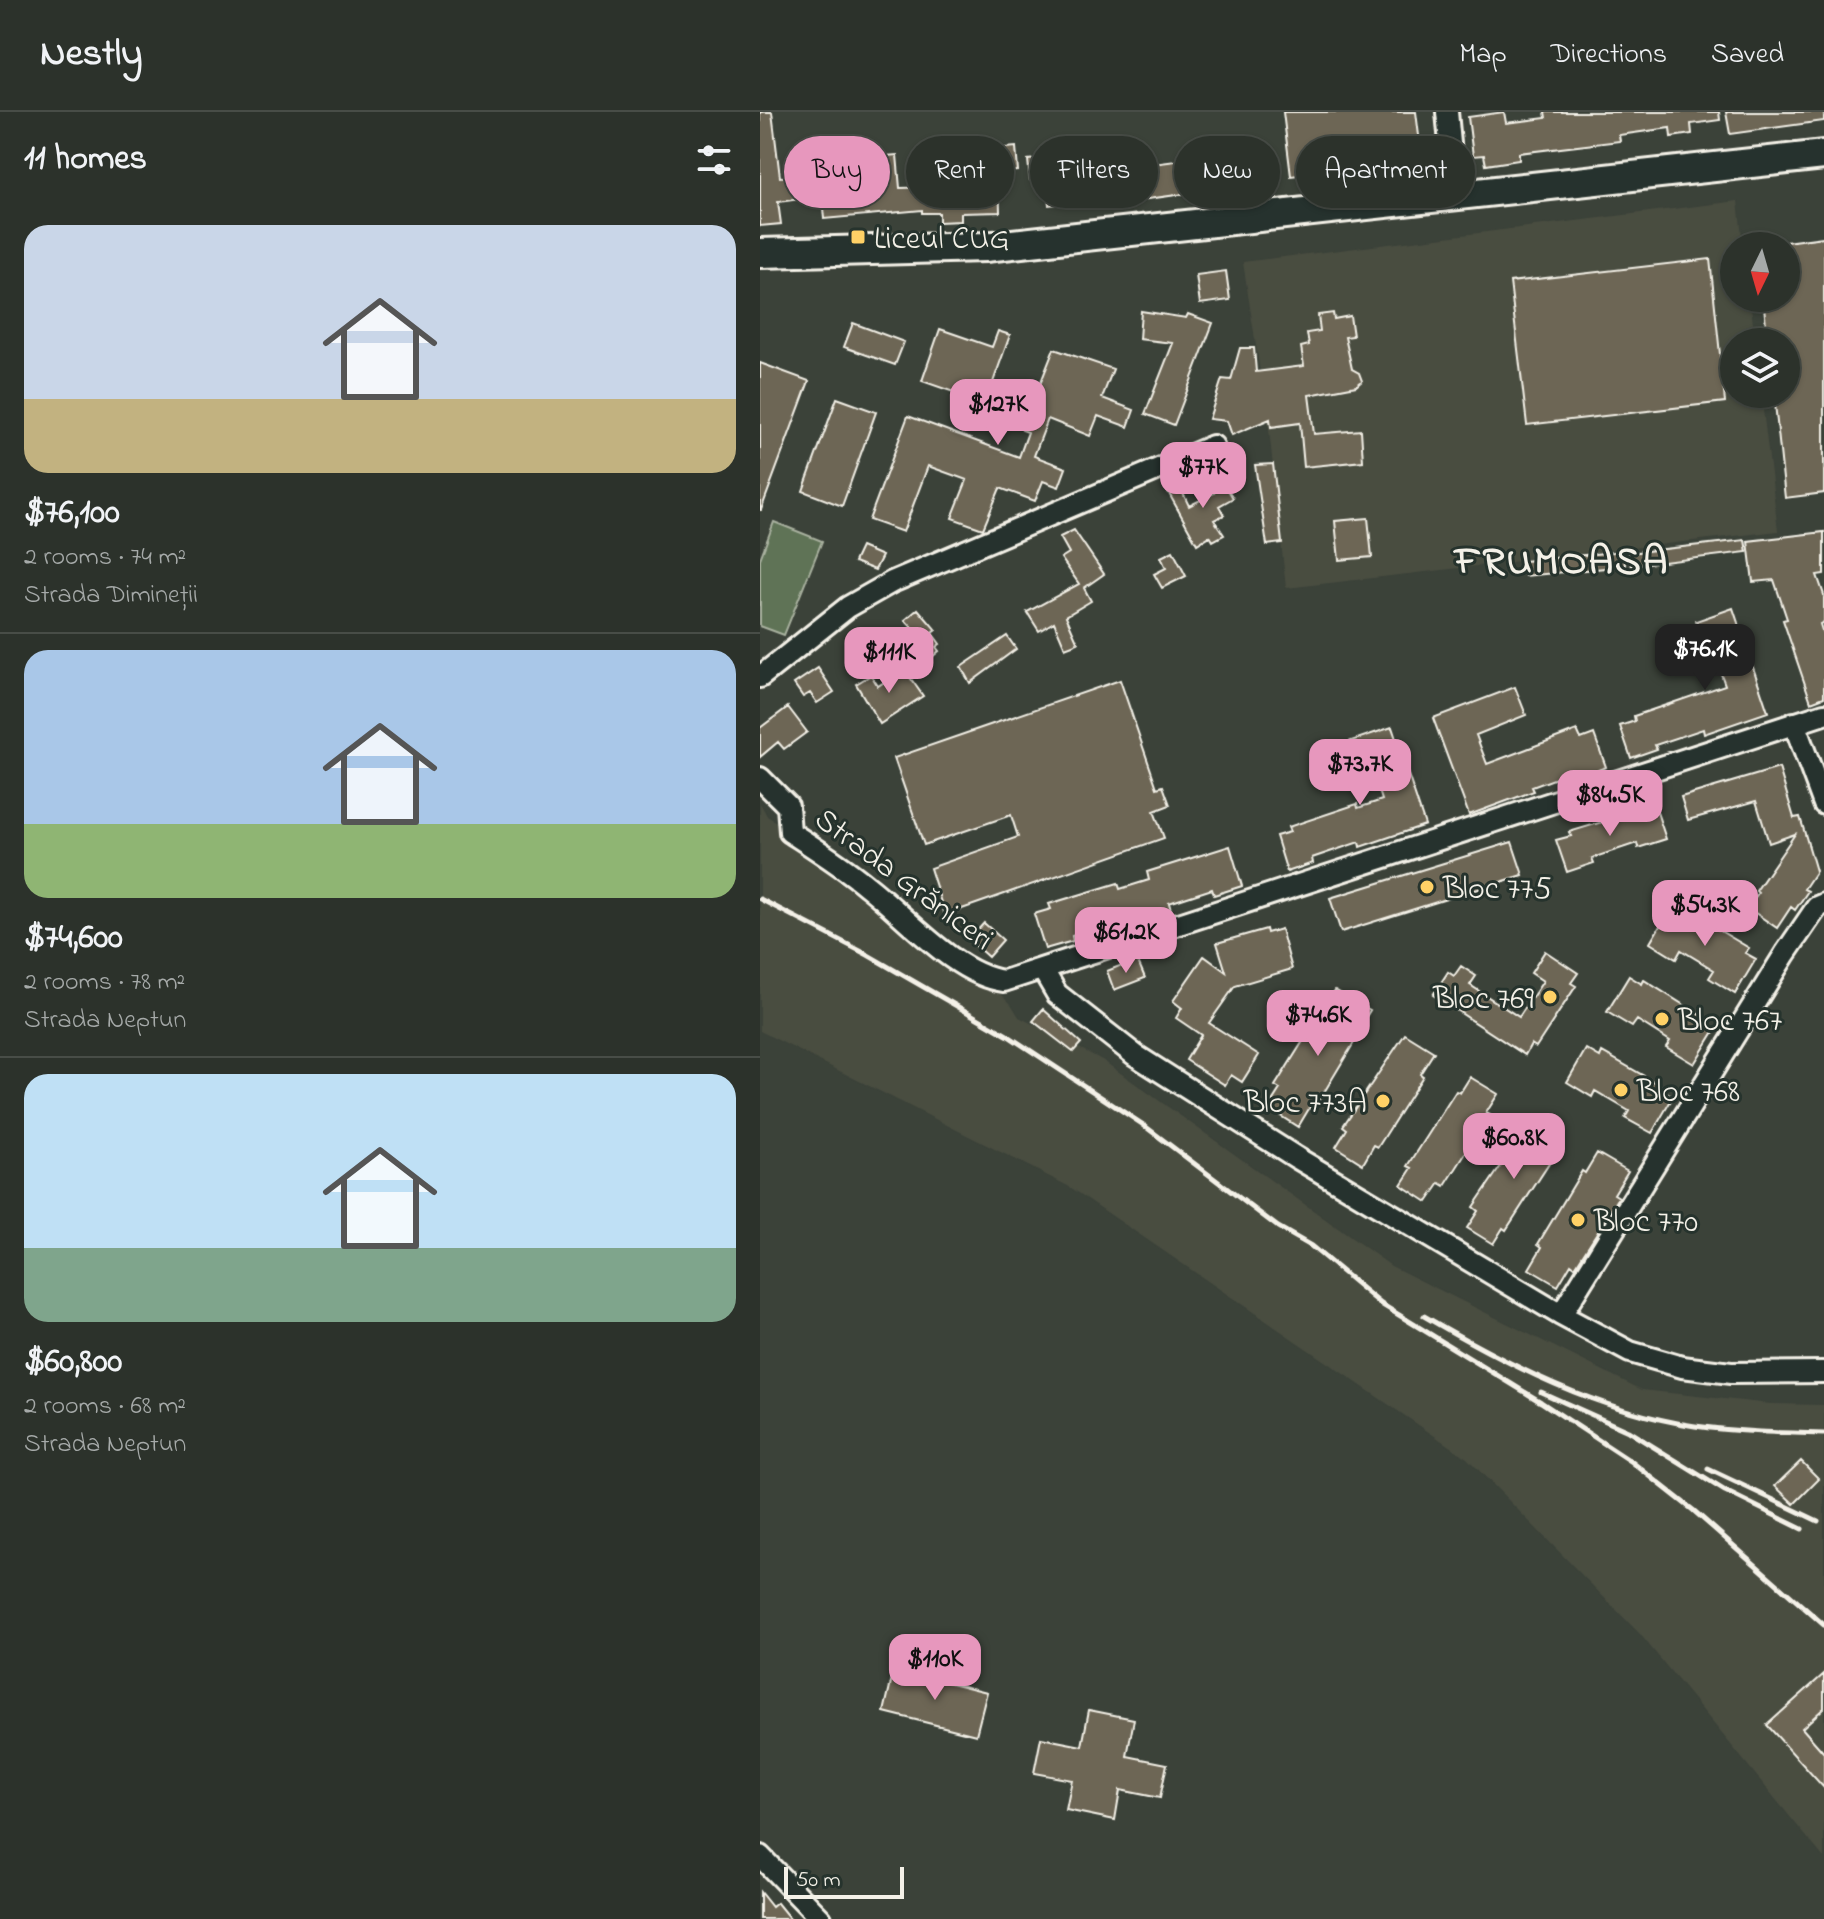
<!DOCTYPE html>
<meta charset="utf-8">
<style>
body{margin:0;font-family:"Indie Flower",sans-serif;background:#383e37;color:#f1f3f6;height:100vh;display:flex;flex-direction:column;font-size:30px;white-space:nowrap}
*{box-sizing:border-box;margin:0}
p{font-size:26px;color:#a6aaa9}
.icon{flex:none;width:44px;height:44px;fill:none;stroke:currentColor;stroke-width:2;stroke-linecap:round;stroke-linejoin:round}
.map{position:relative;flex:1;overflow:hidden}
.drawer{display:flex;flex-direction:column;background:#2c322b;width:760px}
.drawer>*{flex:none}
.top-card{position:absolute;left:24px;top:24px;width:760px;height:72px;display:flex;gap:16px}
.needle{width:52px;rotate:185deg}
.fabs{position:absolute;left:960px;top:120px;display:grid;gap:16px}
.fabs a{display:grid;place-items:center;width:80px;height:80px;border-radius:50%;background:#2c322b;box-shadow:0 2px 6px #0004,0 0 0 2px #484d47;font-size:40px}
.scale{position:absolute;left:24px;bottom:20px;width:120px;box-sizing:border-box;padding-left:8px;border:4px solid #f4f1e8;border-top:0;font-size:22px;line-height:28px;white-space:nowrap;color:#f4f1e8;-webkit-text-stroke:6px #26332d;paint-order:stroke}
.price{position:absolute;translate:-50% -68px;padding:0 18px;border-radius:16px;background:#e797bd;color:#111;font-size:26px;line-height:52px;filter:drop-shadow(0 2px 4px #0008)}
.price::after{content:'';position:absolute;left:50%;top:48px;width:24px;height:18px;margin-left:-12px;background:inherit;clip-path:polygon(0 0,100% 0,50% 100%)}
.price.selected{background:#222;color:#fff}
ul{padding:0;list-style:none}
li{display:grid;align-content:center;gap:16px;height:424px;padding:0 24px}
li+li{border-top:2px solid #484d47}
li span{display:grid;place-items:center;height:248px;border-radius:24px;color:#555}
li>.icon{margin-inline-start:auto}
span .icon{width:144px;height:144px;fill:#fffc;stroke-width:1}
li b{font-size:34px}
h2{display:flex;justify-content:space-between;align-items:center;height:96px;padding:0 24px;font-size:34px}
.pill{padding:0 28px;border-radius:36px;background:#2c322b;box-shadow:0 2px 6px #0004,0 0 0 2px #484d47;font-size:28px;line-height:72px}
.pill.selected{background:#e797bd;color:#111}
header{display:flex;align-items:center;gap:48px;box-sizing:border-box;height:112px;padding:0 40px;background:#2c322b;border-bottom:2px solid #484d47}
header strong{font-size:38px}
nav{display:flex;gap:44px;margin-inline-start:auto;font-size:28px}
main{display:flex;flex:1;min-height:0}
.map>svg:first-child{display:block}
.built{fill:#4a4d41}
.green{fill:#5f7357;stroke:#aab2a0;stroke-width:2}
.building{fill:#6d6655;stroke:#f4f1e8;stroke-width:2}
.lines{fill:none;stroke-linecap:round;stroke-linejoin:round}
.street-casing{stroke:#f4f1e8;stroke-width:26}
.secondary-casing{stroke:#f4f1e8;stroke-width:34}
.street{stroke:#26332d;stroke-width:20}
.secondary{stroke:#26332d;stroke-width:28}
.rail{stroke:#f4f1e8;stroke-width:5}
.poi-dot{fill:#ffd166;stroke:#26332d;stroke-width:3}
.labels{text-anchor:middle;stroke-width:6;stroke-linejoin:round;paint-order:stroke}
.poi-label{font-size:32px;fill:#f4f1e8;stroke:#26332d;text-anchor:start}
.street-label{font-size:32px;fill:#f4f1e8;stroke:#26332d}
.district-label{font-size:40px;font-weight:bold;letter-spacing:2px;fill:#f4f1e8;stroke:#26332d}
</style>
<header>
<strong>Nestly</strong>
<nav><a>Map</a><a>Directions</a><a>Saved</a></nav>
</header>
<main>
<section class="drawer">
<h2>11 homes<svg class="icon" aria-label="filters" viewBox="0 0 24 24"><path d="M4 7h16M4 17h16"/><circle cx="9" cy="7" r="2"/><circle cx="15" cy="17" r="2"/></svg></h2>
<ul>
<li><span style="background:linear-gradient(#c9d6e8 70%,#c2b280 0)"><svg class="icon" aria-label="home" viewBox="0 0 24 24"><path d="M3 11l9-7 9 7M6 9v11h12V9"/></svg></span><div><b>$76,100</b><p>2 rooms · 74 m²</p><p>Strada Dimineții</p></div></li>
<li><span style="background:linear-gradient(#a9c7e8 70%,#8fb573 0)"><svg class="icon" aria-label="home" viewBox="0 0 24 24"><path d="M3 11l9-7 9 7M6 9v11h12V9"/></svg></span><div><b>$74,600</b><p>2 rooms · 78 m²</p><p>Strada Neptun</p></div></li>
<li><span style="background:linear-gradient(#bfe0f5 70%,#7fa58c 0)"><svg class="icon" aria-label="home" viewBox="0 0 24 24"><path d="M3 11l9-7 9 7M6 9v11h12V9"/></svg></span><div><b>$60,800</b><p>2 rooms · 68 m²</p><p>Strada Neptun</p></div></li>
</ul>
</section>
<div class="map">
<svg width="1064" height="1807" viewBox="0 0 1064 1807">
<rect width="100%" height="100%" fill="#3b4239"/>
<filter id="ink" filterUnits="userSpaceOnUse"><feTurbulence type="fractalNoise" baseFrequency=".0125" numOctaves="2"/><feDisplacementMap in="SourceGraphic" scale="16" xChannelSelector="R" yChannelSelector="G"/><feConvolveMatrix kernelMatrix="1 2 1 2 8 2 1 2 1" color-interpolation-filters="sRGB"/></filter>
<g filter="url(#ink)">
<!-- built -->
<path class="built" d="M978,89L983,134H974V186H990L995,230H974V282H1001L1018,419L526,476L509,317L483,150Z
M0,691L7,704L171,812L251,892L259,905L342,948L631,1154L882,1278L1010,1292L1064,1293V1746L880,1522L707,1346L310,1075L0,919Z"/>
<!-- green -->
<path class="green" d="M14,410L62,429L24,523L0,514V447Z"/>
<!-- building -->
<path class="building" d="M0,0H12L20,65L80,60L78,48L137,43L140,76L176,75V66H205L203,40L256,35L258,59L239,60L240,100L201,101V109L179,110V101H162V98L64,107L62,84L18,90L21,112L0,114Z
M523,0H656L661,40L614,46L615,54L531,64Z
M744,0L746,11L786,6L785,0H959L960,8L931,12L932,22L911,25L910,16L859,23L860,29L759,41V48L726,53L724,43L713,44L708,5Z
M966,0H1064V9L970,22Z
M477,41L482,74L380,88L377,54Z
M321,42L322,51L347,48L351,86L289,93L286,66L270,68L268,48Z
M1064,125V381L1025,386L1014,282H1026V230H1008L1003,186H1026V130Z
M950,147L965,290L767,313L750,170Z
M466,159L470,188L440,192L436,163Z
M381,199L426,206L428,202L453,211L414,313L385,302L413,231L379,227Z
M573,201L574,207L590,204L593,224L585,225L592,257L599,261L602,269L596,274L549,283L554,322L601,318L603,349L544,355L540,311L511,315L510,307L472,323L467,309L449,307L462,267L471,268L480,236H494L496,260L544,254L541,235L549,233L547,221L560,219L558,203Z
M93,211L144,230L135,253L84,235Z
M180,217L232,235L238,219L250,223L222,301L210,297L214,287L162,269Z
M294,237L353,257L342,286L374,298L368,315L338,304L330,324L288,307L274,344L306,356L299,375L283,369L275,389L240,376L223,417L192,406L207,368L168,354L143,420L109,408L148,304L259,345L268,320L262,318Z
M0,251L49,269L1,398H0Z
M77,286L116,300L82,394L43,379Z
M513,352L522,431L507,433L495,353Z
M457,360L473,386L459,394L464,403L454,408L464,423L453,429L450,424L437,432L407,378L419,373L429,394L454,381L445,366Z
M608,406L612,445L579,448L575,409Z
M314,418L344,462L324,476L331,489L306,504L318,531L305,536L294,510L279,519L267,500L319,472L301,446L309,441L300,425Z
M1064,420V462L1057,463L1064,483V510L1060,512L1064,525V585L1051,590L1023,508L1027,507L1014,468L993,470L988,429Z
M985,428L987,440L871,454L869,441Z
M101,435L122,444L115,458L94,450Z
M413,439L426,464L402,476L394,462L406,456L401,445Z
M864,439L865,454L765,464L764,449Z
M973,496L1008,600L944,622L943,617L895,633L897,637L871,646L860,614L875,609L874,604L965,573L956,548L946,551L934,518L939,517L936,509Z
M158,497L176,518L172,521L180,532L176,535L179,539L164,552L151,536L157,531L153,526L158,522L145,508Z
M247,524L256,537L210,571L201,555Z
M58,556L74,580L57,591L50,581L43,585L34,572Z
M144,557L163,584L120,612L96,572L111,563L118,574Z
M360,568L397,676L403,674L410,693L394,699L404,726L185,803L170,756L258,725L251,703L164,733L134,646Z
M755,575L766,603L716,623L727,652L817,618L821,627L834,622L846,655L820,665L818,658L772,675L774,679L709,703L673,606Z
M28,595L47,620L24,637L18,630L0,645V616Z
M632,615L665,713L600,735L599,730L552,746L553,751L527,760L516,724L530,720L528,715L597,692L598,696L622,688L612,657L599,661L588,630Z
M1019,656L1034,706L1040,705L1056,759L1044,777L1048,779L1035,798L1031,795L1017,816L988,796L998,781L996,779L1035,722L1009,731L996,689L928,708L921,685Z
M895,694L906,727L878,736L877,731L832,746L834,751L807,760L796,728L811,724L809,720Z
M752,730L763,763L581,820L570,786Z
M470,734L482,774L454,783L452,777L409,791L411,798L360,814L358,809L312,824L313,829L285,837L274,802L291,797L289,792L358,771L360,777L389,768L387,760Z
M910,797L921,804L925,798L989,836L985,841L996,847L975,882L949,866L954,858L921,838L916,847L890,831Z
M224,811L243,828L228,845L209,828Z
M506,817L507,821L521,817L532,857L475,874L449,911L499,943L482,970L471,963L465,973L426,948L441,923L416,906L422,896L413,889L444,844L466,860L457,831Z
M785,839L818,861L811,871L816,874L776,935L771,932L765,943L673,883L688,860L694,864L701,854L716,864L710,873L759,905L783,869L771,861Z
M377,847L385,866L354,878L347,859Z
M869,864L882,872L884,868L946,907L943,911L955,918L934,952L906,935L910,929L877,908L872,915L847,900Z
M575,878L610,898L596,922L598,924L554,997L550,995L538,1015L508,996L520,977L515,974Z
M283,897L321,931L313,940L273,909Z
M645,922L674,940L660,962L663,964L618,1035L614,1033L603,1052L576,1035L587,1017L583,1014Z
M826,937L840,945L842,940L905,976L902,979L913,985L892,1021L865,1006L869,999L835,979L832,985L807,970Z
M710,965L738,982L726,1001L730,1003L685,1074L680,1071L667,1090L641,1073L652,1056L648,1054L696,979L700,981Z
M775,1004L802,1021L789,1041L794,1044L746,1118L743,1116L733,1132L707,1116L718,1099L713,1095Z
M837,1041L868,1059L854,1082L859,1085L843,1111L815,1155L811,1152L798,1174L769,1157L782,1135L778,1132L822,1059L825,1061Z
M1041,1349L1059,1367L1034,1392L1015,1374Z
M134,1557L227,1580L216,1623L124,1600Z
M1064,1562V1596L1042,1616L1064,1641V1676L1007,1613Z
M329,1598L374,1607L367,1644L407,1652L400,1686L360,1678L355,1708L306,1698L312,1668L274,1661L281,1626L322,1634Z
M0,1780L12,1795L17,1791L30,1807H0Z"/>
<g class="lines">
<!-- street casing -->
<g class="street-casing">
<path id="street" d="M687,0L695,84
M0,565L88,495L132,470L453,334
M1034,611L1064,692
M0,666L28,694L30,720C56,737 83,754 107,774C146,804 195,863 244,869L1064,602
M283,858L297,882L375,943L537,1046L801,1203L870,1240L922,1255L971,1261L1064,1260
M801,1203L1025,842L1057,795L1064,792
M0,1744L61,1807"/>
</g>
<!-- secondary casing -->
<g class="secondary-casing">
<path id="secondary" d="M0,141L225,135L1064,43"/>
</g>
<!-- street -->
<use href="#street" class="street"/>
<!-- secondary -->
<use href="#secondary" class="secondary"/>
<!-- rail -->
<path class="rail" d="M0,787L108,843L247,923L382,1012L518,1115L551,1134L621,1192L781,1290L872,1350L933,1398L1064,1513
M664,1204C748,1253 837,1299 935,1314C978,1320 1021,1321 1064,1322
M781,1280L868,1319L965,1379L1042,1417
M948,1357L1058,1409"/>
</g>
</g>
<!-- markers -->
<g class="poi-dot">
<rect x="90" y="117" width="16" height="16" rx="4"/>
<circle cx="667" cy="775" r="8"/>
<circle cx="790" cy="885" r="8"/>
<circle cx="902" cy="907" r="8"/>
<circle cx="861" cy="978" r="8"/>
<circle cx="623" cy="989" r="8"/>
<circle cx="818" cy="1108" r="8"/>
</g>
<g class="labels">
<!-- poi labels -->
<g class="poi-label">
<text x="114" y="136">Liceul CUG</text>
<text x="683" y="786">Bloc 775</text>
<text x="774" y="896" text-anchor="end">Bloc 769</text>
<text x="918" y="918">Bloc 767</text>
<text x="877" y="989">Bloc 768</text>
<text x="607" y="1000" text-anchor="end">Bloc 773A</text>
<text x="834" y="1119">Bloc 770</text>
</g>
<!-- street labels -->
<g class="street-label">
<text transform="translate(145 766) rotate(37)" y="11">Strada Grăniceri</text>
</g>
<!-- district labels -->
<g class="district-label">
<text x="802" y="461">FRUMOASA</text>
</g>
</g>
</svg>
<div class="fabs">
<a><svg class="needle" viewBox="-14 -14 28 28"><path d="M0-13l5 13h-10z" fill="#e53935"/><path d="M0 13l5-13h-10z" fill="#a6aaa9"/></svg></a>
<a><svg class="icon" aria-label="layers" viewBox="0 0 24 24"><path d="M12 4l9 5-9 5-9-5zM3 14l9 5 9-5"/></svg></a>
</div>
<div class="scale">50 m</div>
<b class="price" style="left:238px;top:335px">$127K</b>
<b class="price" style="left:443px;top:398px">$77K</b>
<b class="price selected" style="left:945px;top:580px">$76.1K</b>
<b class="price" style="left:129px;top:583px">$111K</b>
<b class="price" style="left:600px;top:695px">$73.7K</b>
<b class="price" style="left:850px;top:726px">$84.5K</b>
<b class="price" style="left:945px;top:836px">$54.3K</b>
<b class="price" style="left:366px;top:863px">$61.2K</b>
<b class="price" style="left:558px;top:946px">$74.6K</b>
<b class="price" style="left:754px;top:1069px">$60.8K</b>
<b class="price" style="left:175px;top:1590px">$110K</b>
<div class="top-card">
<a class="pill selected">Buy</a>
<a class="pill">Rent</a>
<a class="pill">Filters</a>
<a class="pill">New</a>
<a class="pill">Apartment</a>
</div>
</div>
</main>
